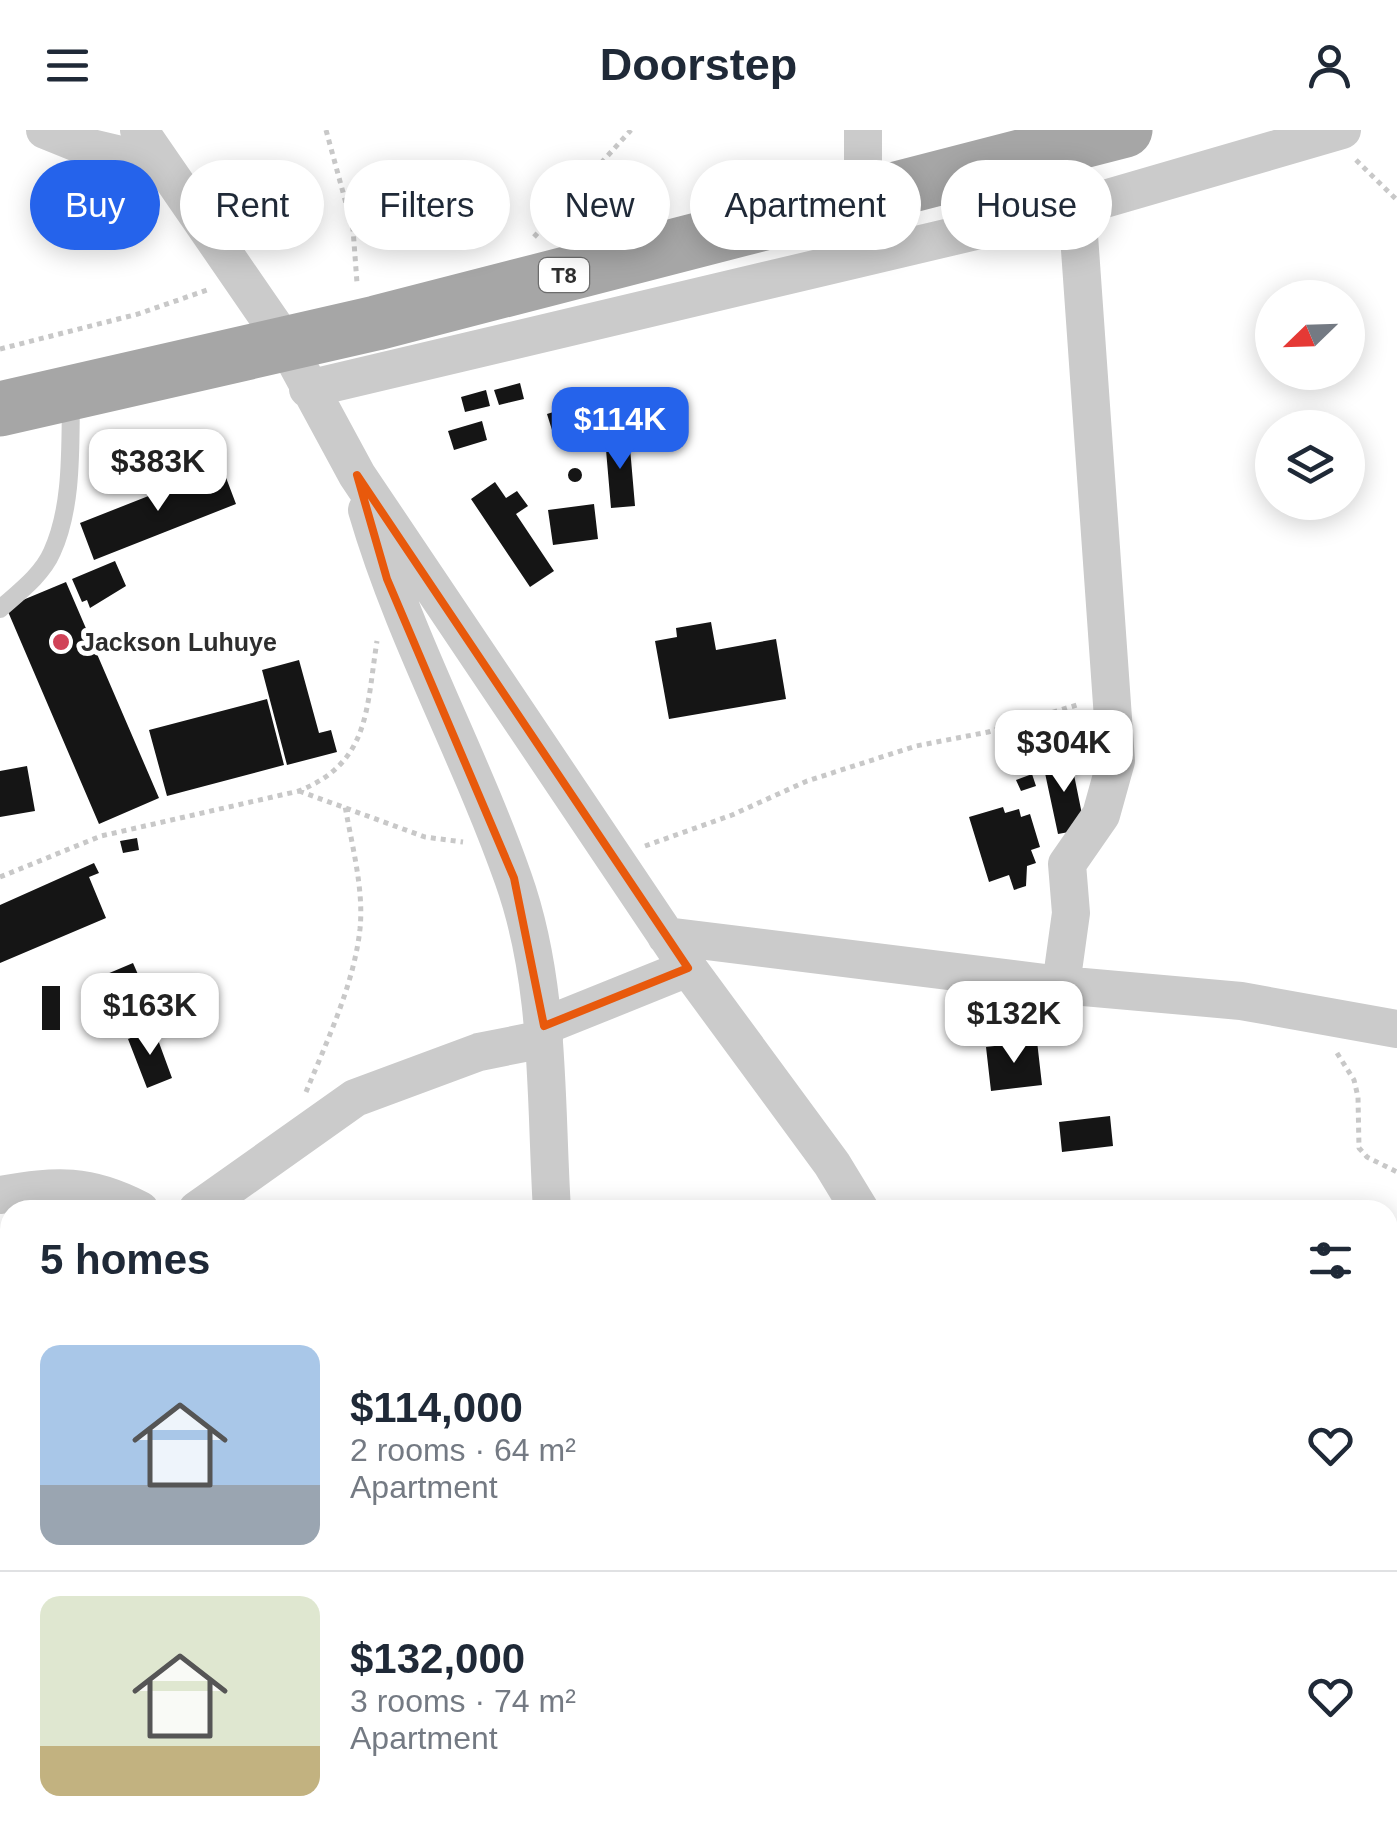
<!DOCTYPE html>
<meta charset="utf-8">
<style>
body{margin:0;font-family:Arial,sans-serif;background:#f6f6f7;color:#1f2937;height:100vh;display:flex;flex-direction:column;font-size:38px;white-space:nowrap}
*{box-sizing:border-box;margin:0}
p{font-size:32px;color:#747a83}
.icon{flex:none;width:55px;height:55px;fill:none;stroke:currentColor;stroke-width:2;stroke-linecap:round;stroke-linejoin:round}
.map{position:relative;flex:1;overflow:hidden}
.sheet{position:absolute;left:0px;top:1070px;width:1398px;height:642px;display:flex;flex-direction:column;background:#fff;border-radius:30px 30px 0 0;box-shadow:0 5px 25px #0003}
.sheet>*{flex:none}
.hud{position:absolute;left:30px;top:30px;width:1338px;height:90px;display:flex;gap:20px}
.needle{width:65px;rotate:247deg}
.tools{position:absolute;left:1255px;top:150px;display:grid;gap:20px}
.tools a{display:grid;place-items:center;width:110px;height:110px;border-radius:50%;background:#fff;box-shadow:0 5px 25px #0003;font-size:50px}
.price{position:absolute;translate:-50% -85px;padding:0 22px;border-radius:20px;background:#fff;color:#222;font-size:32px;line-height:65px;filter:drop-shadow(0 2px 5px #0008)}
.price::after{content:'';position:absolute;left:50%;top:60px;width:30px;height:22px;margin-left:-15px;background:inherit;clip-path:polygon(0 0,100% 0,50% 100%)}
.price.current{background:#2563eb;color:#fff}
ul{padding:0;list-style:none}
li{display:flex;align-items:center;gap:30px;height:250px;padding:0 40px}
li+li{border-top:2px solid #e0e1e3}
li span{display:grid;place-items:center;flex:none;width:280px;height:200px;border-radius:20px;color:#555}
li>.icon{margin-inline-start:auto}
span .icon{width:120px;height:120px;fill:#fffc;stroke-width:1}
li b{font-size:42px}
h2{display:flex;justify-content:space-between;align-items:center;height:120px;padding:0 40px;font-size:42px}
.chip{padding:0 35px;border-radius:45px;background:#fff;box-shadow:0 5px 25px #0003;font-size:35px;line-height:90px}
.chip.current{background:#2563eb;color:#fff}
header{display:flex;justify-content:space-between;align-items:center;height:130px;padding:0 40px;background:#fff;font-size:45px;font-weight:800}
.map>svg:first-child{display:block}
.building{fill:#151515}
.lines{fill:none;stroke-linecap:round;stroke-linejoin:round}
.path{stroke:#c8c8c8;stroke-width:5;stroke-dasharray:5 5;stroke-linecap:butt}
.service{stroke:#cbcbcb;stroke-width:18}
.minor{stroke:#cbcbcb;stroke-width:38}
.primary{stroke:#a6a6a6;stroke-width:55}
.marked{fill:none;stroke:#e8590c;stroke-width:8;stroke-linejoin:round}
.poi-dot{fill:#d14358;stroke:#fff;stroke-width:4}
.labels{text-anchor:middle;stroke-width:10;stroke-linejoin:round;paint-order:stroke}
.shield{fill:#fff;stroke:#6d6d6d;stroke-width:2.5}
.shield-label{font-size:22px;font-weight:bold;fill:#2e2e2e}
.poi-label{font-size:25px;font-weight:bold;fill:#2e2e2e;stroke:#fff;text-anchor:start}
</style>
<header><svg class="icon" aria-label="menu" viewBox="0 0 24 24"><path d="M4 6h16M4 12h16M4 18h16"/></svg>Doorstep<svg class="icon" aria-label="person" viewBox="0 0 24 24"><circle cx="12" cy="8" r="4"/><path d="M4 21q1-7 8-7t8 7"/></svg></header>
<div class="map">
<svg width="1397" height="1711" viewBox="0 0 1397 1711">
<rect width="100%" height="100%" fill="#fff"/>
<!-- building -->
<path class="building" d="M520,253L524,269L499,275L494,260Z
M486,260L490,276L465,282L461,267Z
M566,278L570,295L552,300L547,284Z
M482,291L487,310L454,320L448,301Z
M629,306L635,376L611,378L605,308Z
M222,337L236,374L94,430L80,393Z
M568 345a7 7 0 1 1 14 0a7 7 0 1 1-14 0Z
M495,352L506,368L517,361L528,376L516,384L554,441L530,457L471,369Z
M594,374L598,409L553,415L548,380Z
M115,431L126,456L90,478L87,470L82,472L72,449Z
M66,452L159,668L99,694L6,477Z
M711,492L716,520L776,509L786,569L669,589L655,511L677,507L676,498Z
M299,530L319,603L331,600L337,622L287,635L262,540Z
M267,569L284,635L167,666L149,600Z
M1059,625L1060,632L1071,630L1085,699L1058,704L1042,629Z
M27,636L35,681L0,687V641Z
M1032,644L1036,656L1021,661L1016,650Z
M1003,677L1005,683L1019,679L1021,687L1030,684L1040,717L1031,720L1036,733L1027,736L1026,756L1014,760L1009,745L989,752L969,687Z
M137,708L139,720L123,723L120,711Z
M94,733L99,743L89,747L106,788L0,833V775Z
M133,833L154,881L127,892L107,844Z
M42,856H60V900H42Z
M154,899L172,948L147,958L128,909Z
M1037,911L1042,955L991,961L986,917Z
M1110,986L1113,1016L1062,1022L1059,992Z"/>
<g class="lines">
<!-- path -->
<path class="path" d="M326,0L353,99L357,153
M1356,30L1397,70
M534,107L631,0
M0,219L138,184L210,159
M299,661L425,707L463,712
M645,716L732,685L807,651L916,616L988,602L1080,574
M0,747L101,706L299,661C370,632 366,580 377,511
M1337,923L1354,950L1358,967L1359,1018L1367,1027L1397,1042
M306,962C327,911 354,854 360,799C364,759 352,716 345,676
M1388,1261L1397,1247
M230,1702L243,1711"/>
<!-- service -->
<path class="service" d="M0,479C19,462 42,445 52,422C73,376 70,317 71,267"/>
<!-- minor -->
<path class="minor" d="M45,0L87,17L163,35
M139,0L285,212L357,345L688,838L832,1034L860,1080
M863,67V0
M308,259L1077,77L1342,0
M367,380C404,507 469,623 513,748C551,854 545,969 552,1080
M666,806L1061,855L1241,871L1397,899
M1061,855L1071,783L1067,734L1101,685L1116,631L1077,77
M544,896L688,838
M0,1065C57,1055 88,1053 140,1080
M197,1080L355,968L479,922L544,909
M0,1178L10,1176
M1388,1534L1397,1537
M0,1624L10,1626
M1280,1702L1286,1711
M106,1711V1702
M527,1711L529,1702"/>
<!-- primary -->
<path class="primary" d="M0,279L376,193L1125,0"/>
</g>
<!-- marked area -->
<path class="marked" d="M357,345L688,838L544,896L514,748L387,449Z"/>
<!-- markers -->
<circle class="poi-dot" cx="61" cy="512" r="10"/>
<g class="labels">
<!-- shield labels -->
<rect class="shield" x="539" y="128" width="50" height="34" rx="8"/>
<g class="shield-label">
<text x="564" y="153">T8</text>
</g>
<!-- poi labels -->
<g class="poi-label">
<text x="81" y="521">Jackson Luhuye</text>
</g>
</g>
</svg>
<div class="tools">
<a><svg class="needle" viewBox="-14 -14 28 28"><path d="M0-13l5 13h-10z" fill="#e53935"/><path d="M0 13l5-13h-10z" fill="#747a83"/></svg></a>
<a><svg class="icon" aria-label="layers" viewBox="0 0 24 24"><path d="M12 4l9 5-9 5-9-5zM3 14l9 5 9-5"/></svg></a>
</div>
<b class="price current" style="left:620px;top:342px">$114K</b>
<b class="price" style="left:158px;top:384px">$383K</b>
<b class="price" style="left:1064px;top:665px">$304K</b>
<b class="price" style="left:150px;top:928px">$163K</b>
<b class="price" style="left:1014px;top:936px">$132K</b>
<div class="hud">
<a class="chip current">Buy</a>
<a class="chip">Rent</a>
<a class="chip">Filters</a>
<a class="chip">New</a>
<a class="chip">Apartment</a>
<a class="chip">House</a>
</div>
<section class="sheet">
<h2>5 homes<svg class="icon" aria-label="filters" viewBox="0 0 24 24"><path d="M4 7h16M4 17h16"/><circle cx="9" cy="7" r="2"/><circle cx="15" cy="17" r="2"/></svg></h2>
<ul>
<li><span style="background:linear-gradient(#a9c7e8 70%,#9aa5b1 0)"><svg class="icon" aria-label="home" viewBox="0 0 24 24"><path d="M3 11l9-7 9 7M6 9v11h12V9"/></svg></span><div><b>$114,000</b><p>2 rooms · 64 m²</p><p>Apartment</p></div><svg class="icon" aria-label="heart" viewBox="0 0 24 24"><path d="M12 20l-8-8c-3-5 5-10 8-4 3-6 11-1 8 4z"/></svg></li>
<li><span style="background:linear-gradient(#dfe7d0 75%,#c2b280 0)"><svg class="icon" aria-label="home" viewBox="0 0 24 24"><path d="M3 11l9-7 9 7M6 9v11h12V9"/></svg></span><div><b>$132,000</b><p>3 rooms · 74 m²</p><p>Apartment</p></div><svg class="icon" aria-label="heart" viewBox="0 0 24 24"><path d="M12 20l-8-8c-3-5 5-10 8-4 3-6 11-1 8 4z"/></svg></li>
</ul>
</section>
</div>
